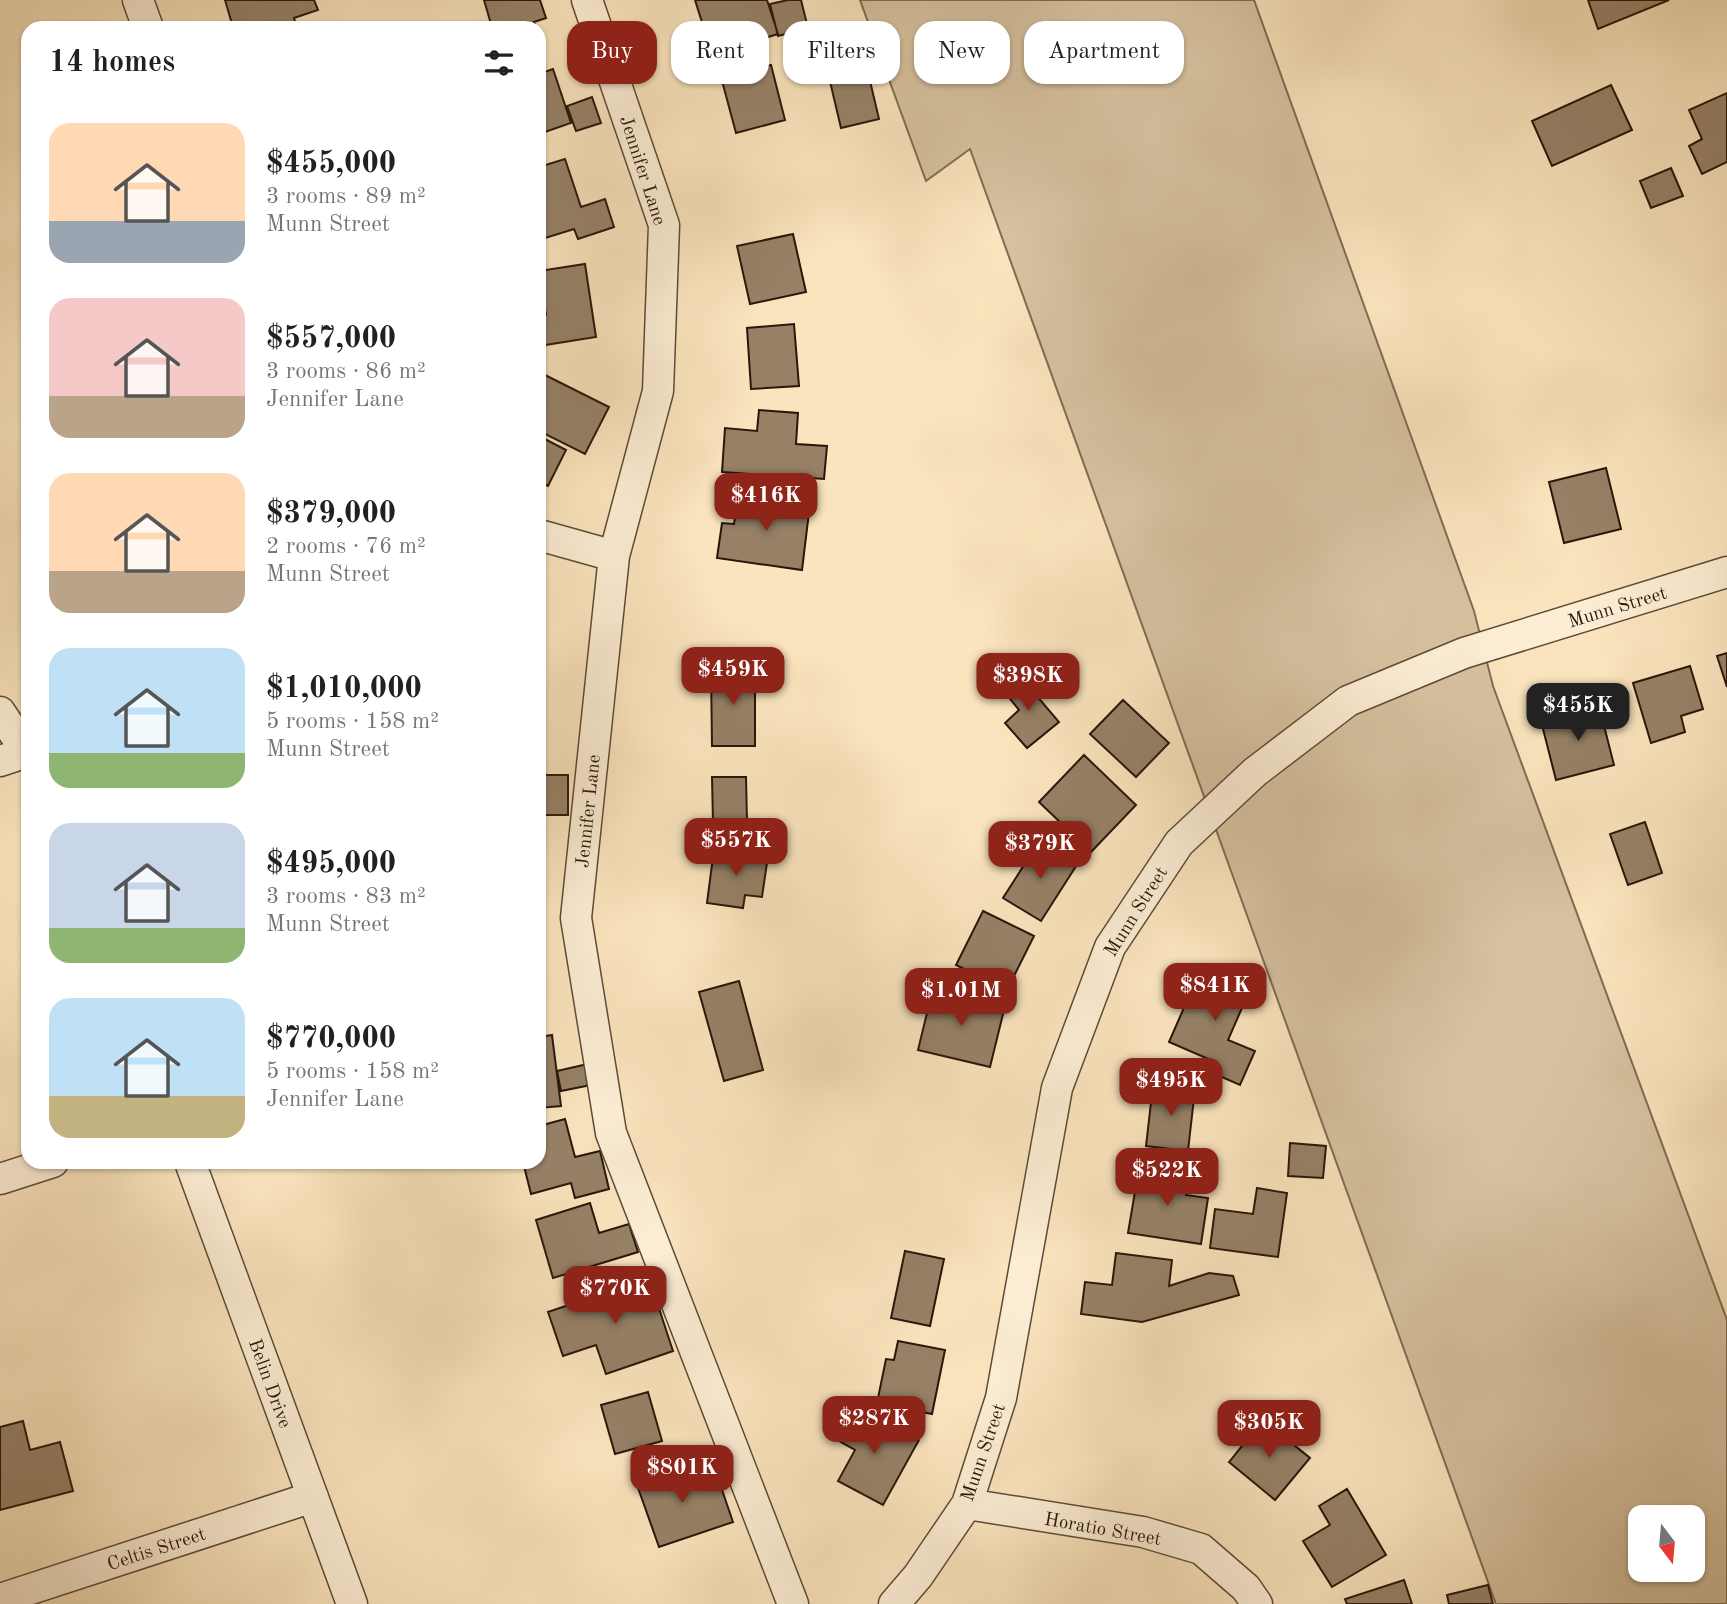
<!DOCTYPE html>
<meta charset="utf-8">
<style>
body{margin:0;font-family:"Old Standard TT",serif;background:#f2f2f2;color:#202124;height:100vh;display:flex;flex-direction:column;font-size:26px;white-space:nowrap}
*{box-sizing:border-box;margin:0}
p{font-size:23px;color:#757577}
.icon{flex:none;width:38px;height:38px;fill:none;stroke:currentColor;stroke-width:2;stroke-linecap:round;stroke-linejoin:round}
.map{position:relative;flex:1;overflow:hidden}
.sheet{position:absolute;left:21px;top:21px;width:525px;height:1148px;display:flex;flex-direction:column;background:#fff;border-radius:21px;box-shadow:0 2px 5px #0004}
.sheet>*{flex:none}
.guide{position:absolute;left:567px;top:21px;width:665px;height:63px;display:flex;gap:14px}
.needle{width:46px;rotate:164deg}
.buttons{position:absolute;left:1628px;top:1505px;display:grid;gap:14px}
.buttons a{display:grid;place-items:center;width:77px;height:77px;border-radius:14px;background:#fff;box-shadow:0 2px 5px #0004;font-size:35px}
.price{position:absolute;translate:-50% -60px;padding:0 16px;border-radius:14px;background:#8f2418;color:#fff;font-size:23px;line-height:46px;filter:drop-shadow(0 2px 4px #0008)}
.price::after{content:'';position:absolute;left:50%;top:42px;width:21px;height:16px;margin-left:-10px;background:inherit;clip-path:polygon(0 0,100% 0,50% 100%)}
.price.current{background:#222;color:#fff}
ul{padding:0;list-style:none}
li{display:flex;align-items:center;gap:21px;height:175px;padding:0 28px}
li span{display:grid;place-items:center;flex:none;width:196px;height:140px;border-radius:21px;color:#555}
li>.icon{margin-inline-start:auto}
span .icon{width:84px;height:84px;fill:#fffc;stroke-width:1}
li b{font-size:30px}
h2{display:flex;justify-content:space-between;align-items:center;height:84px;padding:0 28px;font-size:30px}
.tag{padding:0 24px;border-radius:21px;background:#fff;box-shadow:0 2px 5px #0004;font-size:24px;line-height:63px}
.tag.current{background:#8f2418;color:#fff}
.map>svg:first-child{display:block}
.green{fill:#d6c19f;stroke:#806c54;stroke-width:2;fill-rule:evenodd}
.building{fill:#968167;stroke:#29160a;stroke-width:2}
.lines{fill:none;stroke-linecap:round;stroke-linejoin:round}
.street-casing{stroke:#5d4a37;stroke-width:33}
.street{stroke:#fcedd4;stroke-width:30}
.labels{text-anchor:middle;stroke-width:5;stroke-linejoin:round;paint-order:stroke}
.street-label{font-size:19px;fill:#29160a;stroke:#fcedd4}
</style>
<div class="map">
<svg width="1727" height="1604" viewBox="0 0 1727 1604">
<rect width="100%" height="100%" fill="#fae4bd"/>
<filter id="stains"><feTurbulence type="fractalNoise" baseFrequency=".00286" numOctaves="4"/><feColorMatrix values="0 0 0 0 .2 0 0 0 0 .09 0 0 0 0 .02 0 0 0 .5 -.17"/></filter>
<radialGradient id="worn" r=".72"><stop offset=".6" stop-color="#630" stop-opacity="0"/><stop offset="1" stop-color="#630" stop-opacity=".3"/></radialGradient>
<!-- green -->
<path class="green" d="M860,0H1254L1474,611L1493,686L1727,1320V1604H1496L970,149L926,181ZM1640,1517H1692V1570H1640Z"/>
<!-- building -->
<path class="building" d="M225,0H314L318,10L294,18L297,28H222L232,24Z
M484,0H540L546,18L534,22L536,28H477L491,24Z
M695,0H767L778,34L712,54Z
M788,0H801L808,28L778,36L770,4Z
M1588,0H1669L1598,29Z
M866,64L879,119L841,128L828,73Z
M771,65L785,120L736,133L721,77Z
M553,69L571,123L539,134V74Z
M1611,85L1632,130L1552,166L1532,121Z
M1727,93V162L1702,174L1689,146L1702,139L1689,110Z
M592,97L601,123L576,131L567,106Z
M565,159L581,207L605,199L614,227L578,239L574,229L539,240V167Z
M1671,168L1683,196L1651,208L1640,181Z
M793,234L806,292L750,304L737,246Z
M585,264L596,337L539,346V316L546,315L539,271Z
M794,324L799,386L751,389L747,328Z
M539,372L609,407L585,454L539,431Z
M759,410L798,413L796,444L827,446L824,479L722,472L725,428L757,431Z
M539,436L566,450L548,486L539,482Z
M1606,468L1621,529L1564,543L1549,482Z
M739,494L810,504L802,570L717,558L722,523L734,524Z
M1727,653V687L1717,656Z
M1690,666L1703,709L1681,716L1685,732L1651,743L1633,683Z
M711,669H755V746H712Z
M1019,675L1059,722L1027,748L1005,723L1019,710L1002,689Z
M1123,700L1169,743L1136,777L1090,734Z
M1599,706L1614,765L1556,780L1541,721Z
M539,748L541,775H568V815H539Z
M1084,755L1136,805L1091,852L1039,802Z
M712,777H746L747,822H713Z
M1645,822L1662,873L1628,885L1610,834Z
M1040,840L1078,863L1041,921L1003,898Z
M714,849L768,856L762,897L745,895L743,908L707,903Z
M983,911L1034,936L1007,990L956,965Z
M1203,964L1252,985L1228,1040L1255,1051L1240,1085L1208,1071L1213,1061L1169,1042Z
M739,981L763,1070L724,1081L699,992Z
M933,988L1005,1006L990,1067L918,1050Z
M552,1035L561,1106L539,1108V1037Z
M592,1063L596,1084L561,1091L557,1071Z
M1153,1085L1195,1089L1188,1151L1146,1146Z
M565,1119L575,1157L600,1151L609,1189L575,1198L571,1183L531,1194L523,1162H539V1126Z
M1290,1143L1326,1146L1323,1178L1288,1176Z
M1139,1168L1189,1176L1186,1195L1208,1198L1201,1244L1128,1233Z
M1257,1188L1287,1193L1278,1257L1210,1248L1215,1209L1253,1214Z
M590,1203L599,1233L629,1224L638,1252L553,1278L536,1220Z
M905,1251L944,1259L930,1326L891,1318Z
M1116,1253L1172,1260L1169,1286L1209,1273L1233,1276L1239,1295L1142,1322L1081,1314L1085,1282L1112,1285Z
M649,1278L673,1351L606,1374L596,1345L563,1356L548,1312Z
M898,1341L945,1350L932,1414L877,1403L886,1359L894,1360Z
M648,1392L662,1441L615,1454L601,1405Z
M845,1414L875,1429L881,1419L919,1440L883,1505L838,1481L855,1450L832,1437Z
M1263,1420L1310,1458L1275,1500L1229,1462Z
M23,1421L30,1450L60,1442L73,1491L0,1510V1427Z
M695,1462L705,1489L720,1484L733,1522L659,1547L636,1482Z
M1347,1489L1386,1555L1332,1587L1303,1541L1330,1525L1319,1506Z
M1404,1580L1412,1604H1347L1345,1599Z
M1488,1585L1493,1604H1449L1447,1595Z"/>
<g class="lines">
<!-- street casing -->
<g class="street-casing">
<path id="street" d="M138,0L148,28
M587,0L664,225L658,391L614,556L576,918L611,1133L793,1604
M539,535L614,556
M0,712L28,754
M0,761L27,752
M190,1162L352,1604
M0,1179L53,1162
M967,1504L1143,1532L1201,1549L1246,1588L1257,1604
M0,1599L313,1497
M894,1604L918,1576L967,1504L1001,1398L1057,1088L1110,947L1179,843L1255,772L1348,701L1464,653L1727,572"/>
</g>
<!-- street -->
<use href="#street" class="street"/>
</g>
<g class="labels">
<!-- street labels -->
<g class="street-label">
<text transform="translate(644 170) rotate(72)" y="7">Jennifer Lane</text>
<text transform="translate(1617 606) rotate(-17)" y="7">Munn Street</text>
<text transform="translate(587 811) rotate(-84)" y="7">Jennifer Lane</text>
<text transform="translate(1135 911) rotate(-58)" y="7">Munn Street</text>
<text transform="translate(271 1383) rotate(70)" y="7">Belin Drive</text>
<text transform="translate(982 1452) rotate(-71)" y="7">Munn Street</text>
<text transform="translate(1103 1528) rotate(10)" y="7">Horatio Street</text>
<text transform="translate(156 1548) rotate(-18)" y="7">Celtis Street</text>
</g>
</g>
<rect width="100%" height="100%" filter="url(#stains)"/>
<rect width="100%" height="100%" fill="url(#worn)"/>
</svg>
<div class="buttons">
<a><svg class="needle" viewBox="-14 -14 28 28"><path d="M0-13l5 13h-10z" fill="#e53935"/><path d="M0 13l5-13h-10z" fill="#757577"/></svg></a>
</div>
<b class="price" style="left:766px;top:533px">$416K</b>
<b class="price" style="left:733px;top:707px">$459K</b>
<b class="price" style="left:1028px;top:713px">$398K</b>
<b class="price current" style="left:1578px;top:743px">$455K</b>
<b class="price" style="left:736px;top:878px">$557K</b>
<b class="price" style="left:1040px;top:881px">$379K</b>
<b class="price" style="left:1215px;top:1023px">$841K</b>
<b class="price" style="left:961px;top:1028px">$1.01M</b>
<b class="price" style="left:1171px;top:1118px">$495K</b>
<b class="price" style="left:1167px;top:1208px">$522K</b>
<b class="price" style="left:615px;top:1326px">$770K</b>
<b class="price" style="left:874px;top:1456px">$287K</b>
<b class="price" style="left:1269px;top:1460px">$305K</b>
<b class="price" style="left:682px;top:1505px">$801K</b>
<div class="guide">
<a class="tag current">Buy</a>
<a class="tag">Rent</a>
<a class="tag">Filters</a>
<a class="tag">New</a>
<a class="tag">Apartment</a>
</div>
<section class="sheet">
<h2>14 homes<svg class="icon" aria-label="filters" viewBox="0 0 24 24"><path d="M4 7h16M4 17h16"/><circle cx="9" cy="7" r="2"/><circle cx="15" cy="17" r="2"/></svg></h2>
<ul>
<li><span style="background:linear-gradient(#ffd9b3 70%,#9aa5b1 0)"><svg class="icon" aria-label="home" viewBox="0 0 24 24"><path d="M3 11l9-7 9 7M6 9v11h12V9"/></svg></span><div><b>$455,000</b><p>3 rooms · 89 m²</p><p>Munn Street</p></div></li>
<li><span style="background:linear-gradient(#f6c9c9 70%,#b9a48a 0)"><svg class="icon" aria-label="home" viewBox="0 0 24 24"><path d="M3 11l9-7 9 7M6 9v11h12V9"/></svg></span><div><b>$557,000</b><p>3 rooms · 86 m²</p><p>Jennifer Lane</p></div></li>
<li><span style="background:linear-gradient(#ffd9b3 70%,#b9a48a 0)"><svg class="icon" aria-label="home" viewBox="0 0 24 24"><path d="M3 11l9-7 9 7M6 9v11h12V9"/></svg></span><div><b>$379,000</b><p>2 rooms · 76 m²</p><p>Munn Street</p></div></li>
<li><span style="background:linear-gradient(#bfe0f5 75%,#8fb573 0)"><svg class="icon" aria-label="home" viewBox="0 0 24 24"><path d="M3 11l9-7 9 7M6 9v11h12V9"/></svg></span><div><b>$1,010,000</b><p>5 rooms · 158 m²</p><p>Munn Street</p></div></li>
<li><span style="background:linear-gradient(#c9d6e8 75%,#8fb573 0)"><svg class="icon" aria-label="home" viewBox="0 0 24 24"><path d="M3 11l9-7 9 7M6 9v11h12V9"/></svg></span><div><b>$495,000</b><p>3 rooms · 83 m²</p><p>Munn Street</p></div></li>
<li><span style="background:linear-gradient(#bfe0f5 70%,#c2b280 0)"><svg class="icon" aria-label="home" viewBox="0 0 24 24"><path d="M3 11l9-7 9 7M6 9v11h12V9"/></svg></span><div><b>$770,000</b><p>5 rooms · 158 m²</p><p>Jennifer Lane</p></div></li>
</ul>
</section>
</div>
